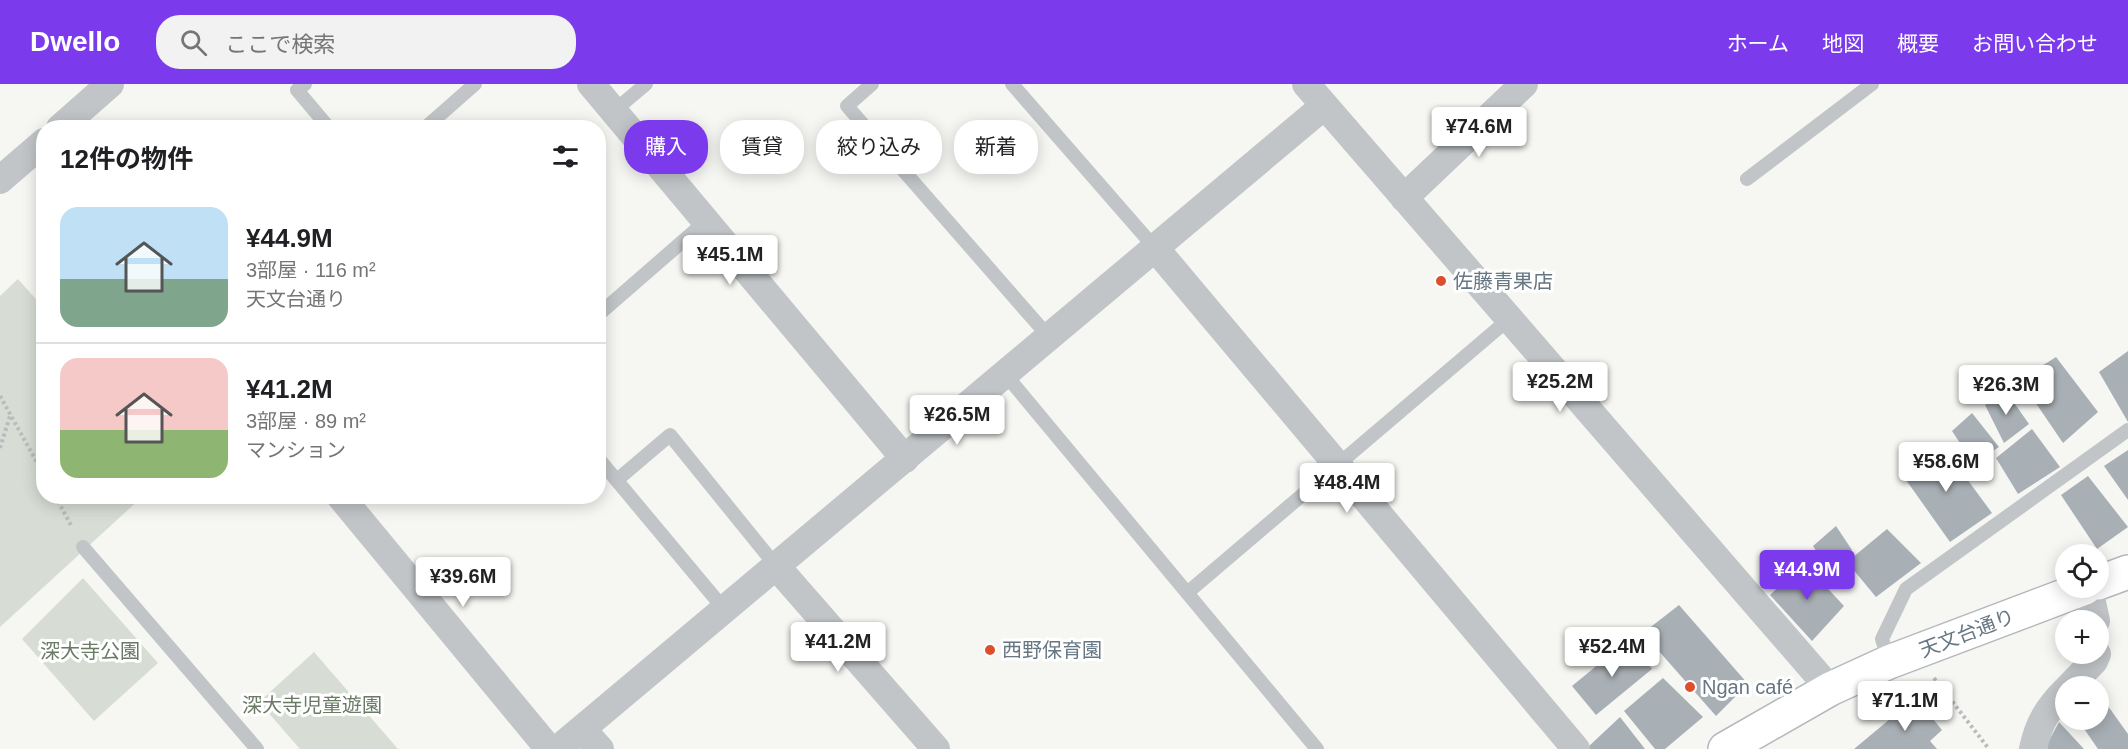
<!DOCTYPE html>
<html lang="ja">
<meta charset="utf-8">
<style>
body{margin:0;font-family:Helvetica,"Noto Sans JP",sans-serif;background:#f2f2f2;color:#202124;height:100vh;display:flex;flex-direction:column;font-size:22px;white-space:nowrap}
*{box-sizing:border-box;margin:0}
p{font-size:20px;color:#757577}
.icon{flex:none;width:33px;height:33px;fill:none;stroke:currentColor;stroke-width:2;stroke-linecap:round;stroke-linejoin:round}
.map{position:relative;flex:1;overflow:hidden}
.details{position:absolute;left:36px;top:36px;width:570px;height:384px;display:flex;flex-direction:column;background:#fff;border-radius:24px;box-shadow:0 3px 15px #0003}
.details>*{flex:none}
.hud{position:absolute;left:624px;top:36px;width:570px;height:54px;display:flex;gap:12px}
.controls{position:absolute;left:2055px;top:460px;display:grid;gap:12px}
.controls a{display:grid;place-items:center;width:54px;height:54px;border-radius:50%;background:#fff;box-shadow:0 3px 15px #0003;font-size:30px}
.price{position:absolute;translate:-50% -51px;padding:0 14px;border-radius:6px;background:#fff;color:#222;font-size:20px;line-height:39px;filter:drop-shadow(0 2px 3px #0008)}
.price::after{content:'';position:absolute;left:50%;top:36px;width:18px;height:14px;margin-left:-9px;background:inherit;clip-path:polygon(0 0,100% 0,50% 100%)}
.price.selected{background:#7c3aed;color:#fff}
ul{padding:0;list-style:none}
li{display:flex;align-items:center;gap:18px;height:150px;padding:0 24px}
li+li{border-top:2px solid #e0e0e0}
li span{display:grid;place-items:center;flex:none;width:168px;height:120px;border-radius:18px;color:#555}
li>.icon{margin-inline-start:auto}
span .icon{width:72px;height:72px;fill:#fffc;stroke-width:1}
li b{font-size:26px}
h2{display:flex;justify-content:space-between;align-items:center;height:72px;padding:0 24px;font-size:26px}
.tag{padding:0 21px;border-radius:24px;background:#fff;box-shadow:0 3px 15px #0003;font-size:21px;line-height:54px}
.tag.selected{background:#7c3aed;color:#fff}
header{display:flex;align-items:center;gap:36px;box-sizing:border-box;height:84px;padding:0 30px;background:#7c3aed;color:#fff}
header strong{font-size:28px}
nav{display:flex;gap:33px;margin-inline-start:auto;font-size:21px}
.search{width:420px;height:54px;background:#f2f2f2;display:flex;align-items:center;gap:15px;box-sizing:border-box;padding:0 21px;border-radius:24px;color:#757577;font-size:22px}
.map>svg:first-child{display:block}
.green{fill:#d7ddd4}
.building{fill:#a9b0b5}
.lines{fill:none;stroke-linecap:round;stroke-linejoin:round}
.secondary-casing{stroke:#b4b9bd;stroke-width:36}
.path{stroke:#b9bcbe;stroke-width:4;stroke-dasharray:3 3;stroke-linecap:butt}
.service{stroke:#c1c5c8;stroke-width:14}
.minor{stroke:#c1c5c8;stroke-width:28}
.secondary{stroke:#fff;stroke-width:33}
.poi-dot{fill:#dd4f2c;stroke:#fff;stroke-width:2}
.labels{text-anchor:middle;stroke-width:6;stroke-linejoin:round;paint-order:stroke}
.poi-label{font-size:20px;fill:#667783;stroke:#fff;text-anchor:start}
.street-label{font-size:20px;fill:#667783;stroke:#fff}
.park-label{font-size:20px;fill:#6a7a65;stroke:#fff}
</style>
<header>
<strong>Dwello</strong>
<div class="search"><svg class="icon" aria-label="search" viewBox="0 0 24 24"><circle cx="10" cy="10" r="6"/><path d="M15 15l6 6"/></svg>ここで検索</div>
<nav><a>ホーム</a><a>地図</a><a>概要</a><a>お問い合わせ</a></nav>
</header>
<div class="map">
<svg width="2128" height="665" viewBox="0 0 2128 665">
<rect width="100%" height="100%" fill="#f6f6f3"/>
<!-- green -->
<path class="green" d="M18,195L43,223L44,412L142,413L0,543V212Z
M83,494L158,579L94,637L22,555Z
M314,568L398,665H300L259,618Z"/>
<!-- building -->
<path class="building" d="M2128,267V338L2099,288Z
M2056,273L2098,328L2063,359L2020,296Z
M2005,306L2029,340L2004,359L1985,321Z
M1972,329L1999,363L1973,379L1952,347Z
M2032,345L2060,383L2018,410L1996,374Z
M1942,361L1992,429L1950,458L1899,386Z
M2128,366V416L2104,382Z
M2088,392L2128,443L2097,465L2061,411Z
M1836,442L1852,466L1830,488L1813,462Z
M1887,445L1921,479L1876,513L1847,478Z
M1804,479L1844,522L1812,557L1770,511Z
M1679,521L1748,600L1716,632L1643,549Z
M1628,556L1652,585L1596,631L1572,602Z
M1663,594L1703,633L1665,665H1655L1624,627Z
M2098,608L2128,650V665H2098L2078,636H2098Z
M1920,619L1942,646L1930,657L1937,665H1854L1902,625L1907,630Z
M1620,633L1645,665H1589L1588,663Z
M2059,638L2084,665H2048L2046,662Z"/>
<g class="lines">
<!-- secondary casing -->
<g class="secondary-casing">
<path id="secondary" d="M2098,499L2128,488
M1725,665L1830,605L1889,578L2085,504"/>
</g>
<!-- path -->
<path class="path" d="M0,312L44,391
M0,364L10,332
M55,412L72,443
M1934,594L1989,665"/>
<!-- service -->
<path class="service" d="M305,0L297,6L329,44
M872,0L847,22L1049,253
M1012,0L1155,164
M614,27L646,0
M425,44L475,0
M1747,95L1872,0
M598,231L706,137
M1005,290L1317,665
M598,374L724,525
M617,396L670,351L776,482
M83,463L257,665
M1187,509L1509,235
M1889,578L1882,555L1906,505L2128,346"/>
<!-- minor -->
<path class="minor" d="M591,0L905,375
M1306,0L1830,605
M60,44L110,0
M0,96L44,58
M1404,114L1524,0
M1155,164L1576,665
M340,412L549,665
M776,482L936,665
M2089,504L2096,537
M2069,603L2094,577L2097,570
M582,645L600,665
M558,665L1324,22
M2033,665C2038,640 2048,624 2066,606"/>
<!-- secondary -->
<use href="#secondary" class="secondary"/>
</g>
<!-- markers -->
<g class="poi-dot">
<circle cx="1441" cy="197" r="6"/>
<circle cx="990" cy="566" r="6"/>
<circle cx="1690" cy="603" r="6"/>
</g>
<g class="labels">
<!-- poi labels -->
<g class="poi-label">
<text x="1453" y="204">佐藤青果店</text>
<text x="1002" y="573">西野保育園</text>
<text x="1702" y="610">Ngan café</text>
</g>
<!-- street labels -->
<g class="street-label">
<text transform="translate(1967 549) rotate(-21)" y="7">天文台通り</text>
</g>
<!-- park labels -->
<g class="park-label">
<text x="90" y="574">深大寺公園</text>
<text x="312" y="628">深大寺児童遊園</text>
</g>
</g>
</svg>
<div class="controls">
<a><svg class="icon" aria-label="locate" viewBox="0 0 24 24"><circle cx="12" cy="12" r="6"/><path d="M12 2v4M12 18v4M2 12h4M18 12h4"/></svg></a>
<a>+</a>
<a>−</a>
</div>
<b class="price" style="left:1479px;top:74px">¥74.6M</b>
<b class="price" style="left:730px;top:202px">¥45.1M</b>
<b class="price" style="left:1560px;top:329px">¥25.2M</b>
<b class="price" style="left:2006px;top:332px">¥26.3M</b>
<b class="price" style="left:957px;top:362px">¥26.5M</b>
<b class="price" style="left:1946px;top:409px">¥58.6M</b>
<b class="price" style="left:1347px;top:430px">¥48.4M</b>
<b class="price selected" style="left:1807px;top:517px">¥44.9M</b>
<b class="price" style="left:463px;top:524px">¥39.6M</b>
<b class="price" style="left:838px;top:589px">¥41.2M</b>
<b class="price" style="left:1612px;top:594px">¥52.4M</b>
<b class="price" style="left:1905px;top:648px">¥71.1M</b>
<div class="hud">
<a class="tag selected">購入</a>
<a class="tag">賃貸</a>
<a class="tag">絞り込み</a>
<a class="tag">新着</a>
</div>
<section class="details">
<h2>12件の物件<svg class="icon" aria-label="filters" viewBox="0 0 24 24"><path d="M4 7h16M4 17h16"/><circle cx="9" cy="7" r="2"/><circle cx="15" cy="17" r="2"/></svg></h2>
<ul>
<li><span style="background:linear-gradient(#bfe0f5 60%,#7fa58c 0)"><svg class="icon" aria-label="home" viewBox="0 0 24 24"><path d="M3 11l9-7 9 7M6 9v11h12V9"/></svg></span><div><b>¥44.9M</b><p>3部屋 · 116 m²</p><p>天文台通り</p></div></li>
<li><span style="background:linear-gradient(#f6c9c9 60%,#8fb573 0)"><svg class="icon" aria-label="home" viewBox="0 0 24 24"><path d="M3 11l9-7 9 7M6 9v11h12V9"/></svg></span><div><b>¥41.2M</b><p>3部屋 · 89 m²</p><p>マンション</p></div></li>
</ul>
</section>
</div>
